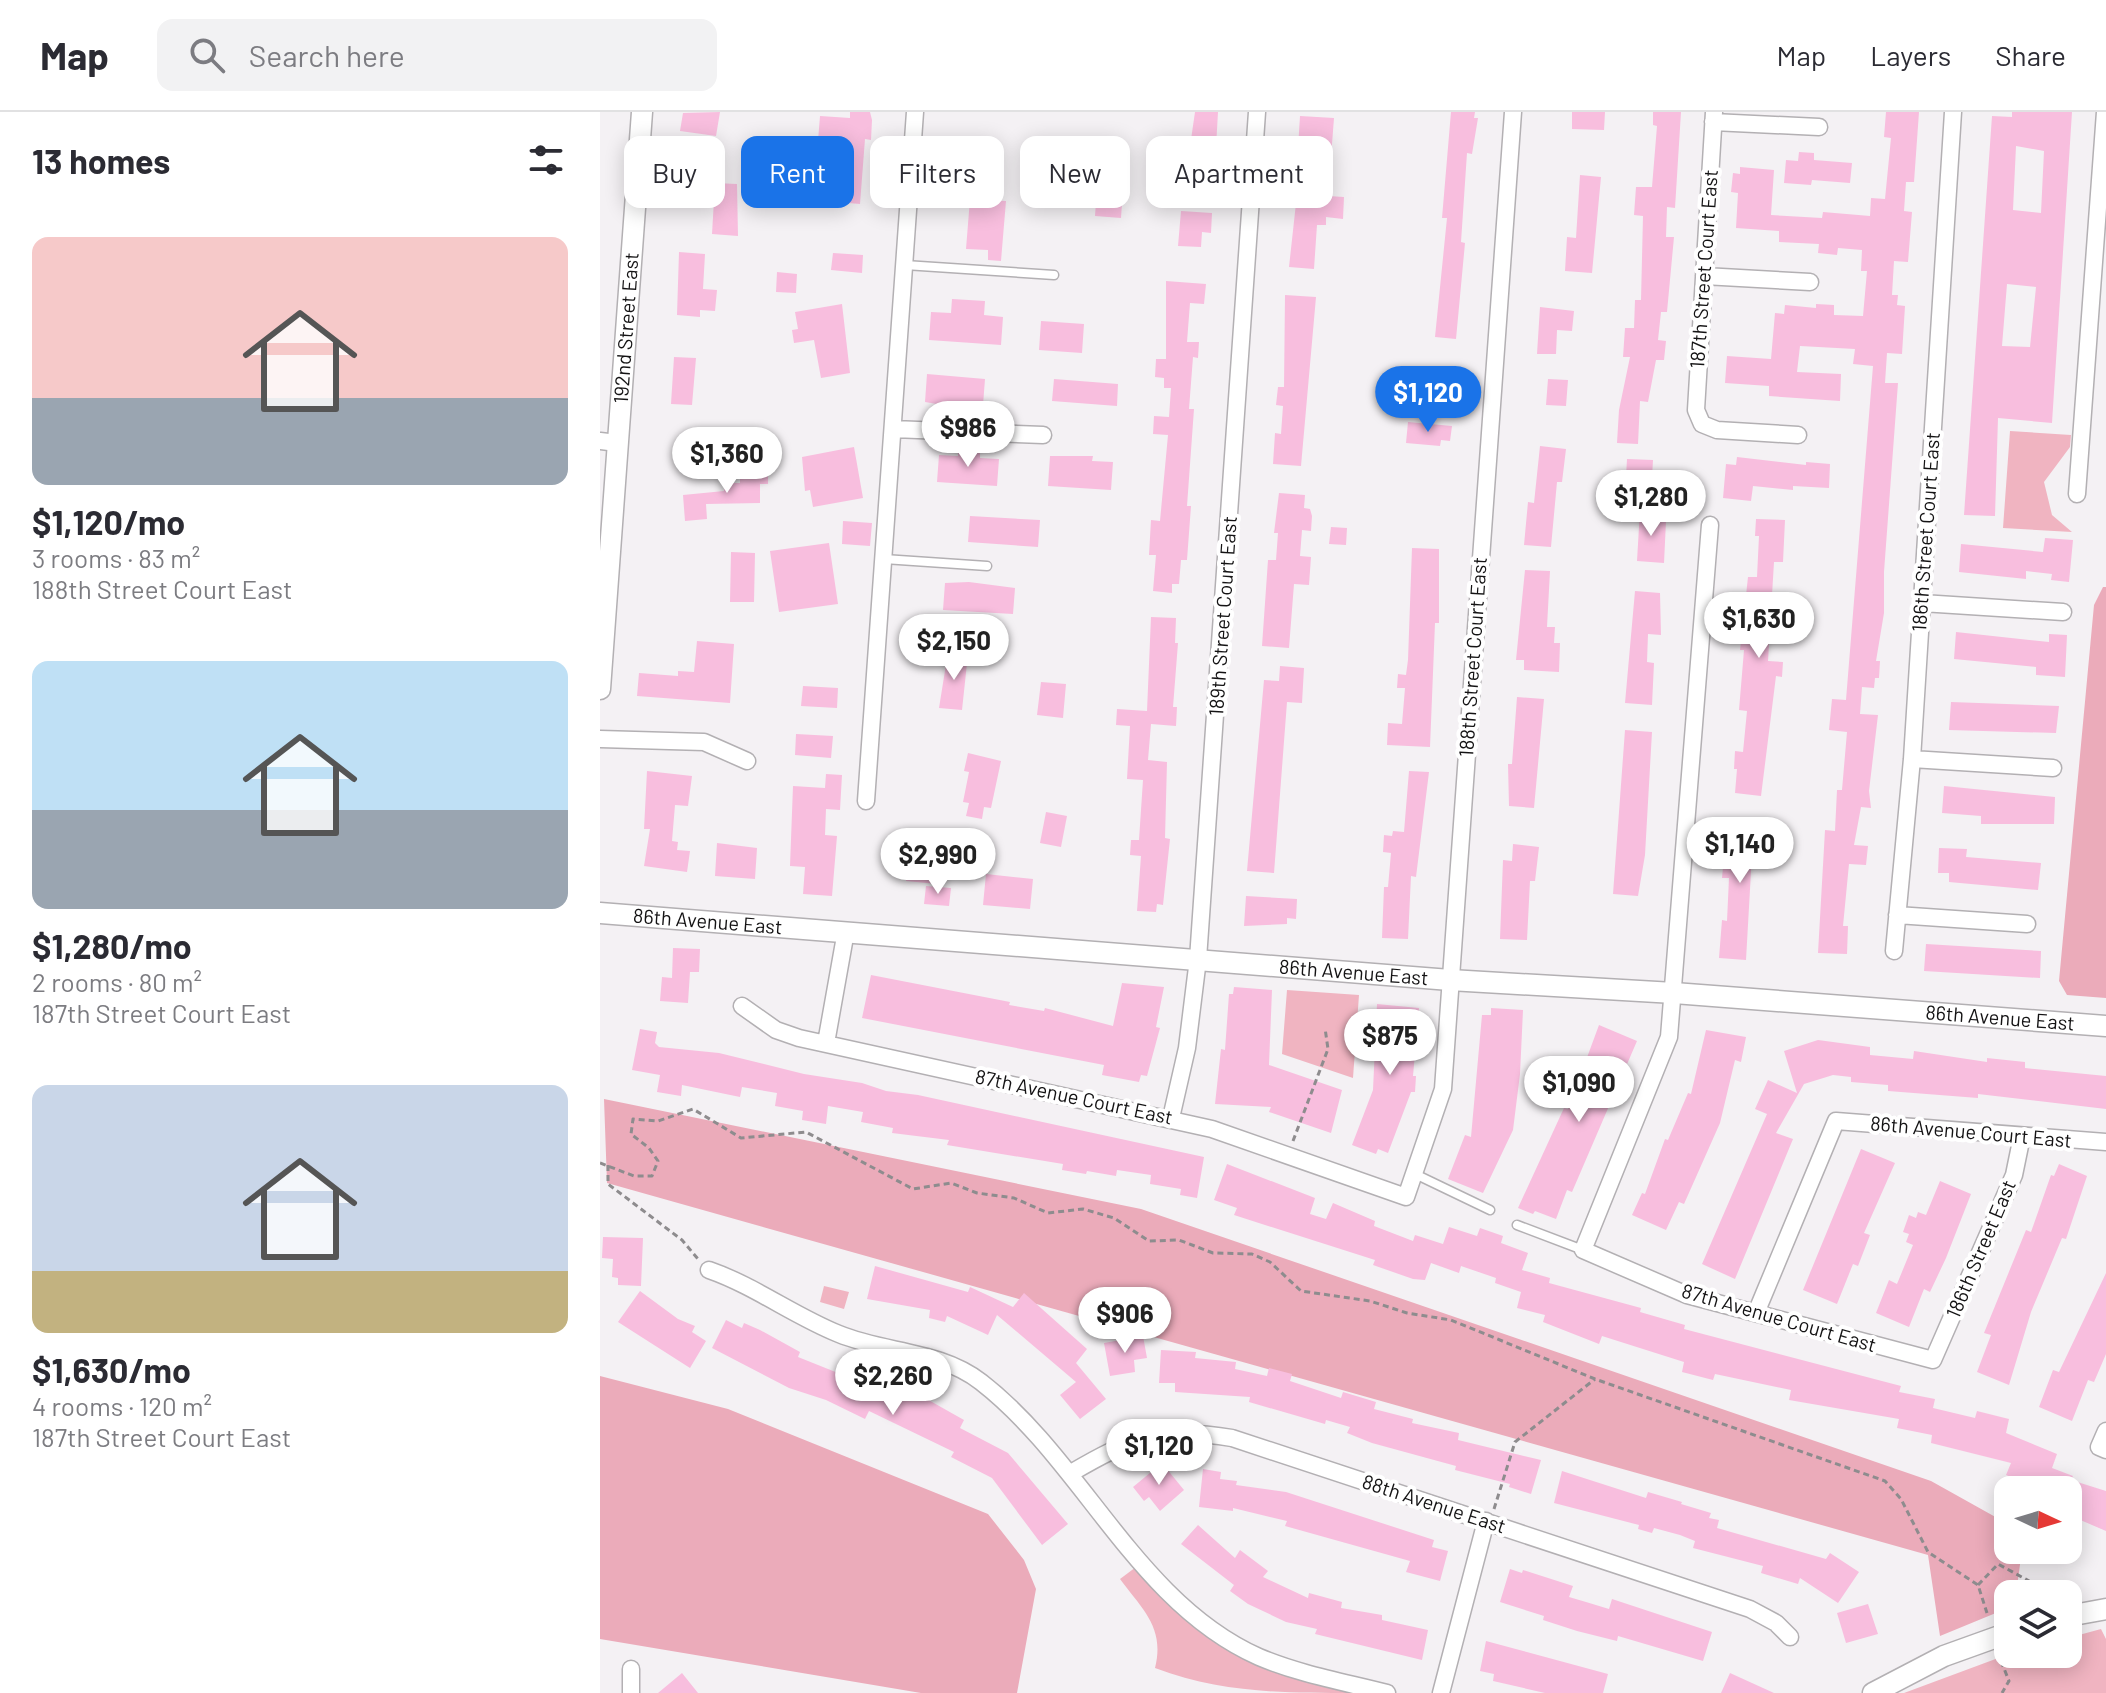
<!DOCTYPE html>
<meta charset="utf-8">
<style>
body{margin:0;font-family:Barlow,sans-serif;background:#f2f2f3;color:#2b2b33;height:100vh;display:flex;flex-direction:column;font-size:30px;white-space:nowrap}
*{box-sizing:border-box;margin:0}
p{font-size:26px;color:#7c7c81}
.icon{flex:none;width:44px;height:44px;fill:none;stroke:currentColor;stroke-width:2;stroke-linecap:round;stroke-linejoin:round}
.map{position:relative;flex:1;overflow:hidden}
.drawer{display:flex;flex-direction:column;background:#fff;width:600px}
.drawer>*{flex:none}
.top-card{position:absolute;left:24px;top:24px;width:760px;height:72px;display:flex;gap:16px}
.needle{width:52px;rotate:94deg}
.tools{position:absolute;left:1394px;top:1364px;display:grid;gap:16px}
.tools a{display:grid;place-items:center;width:88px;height:88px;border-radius:16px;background:#fff;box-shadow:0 4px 20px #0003;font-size:40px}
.price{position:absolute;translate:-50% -68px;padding:0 18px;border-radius:28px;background:#fff;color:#222;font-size:26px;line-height:52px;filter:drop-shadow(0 2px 4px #0008)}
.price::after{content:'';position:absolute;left:50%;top:48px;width:24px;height:18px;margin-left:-12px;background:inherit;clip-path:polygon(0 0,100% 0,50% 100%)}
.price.active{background:#1a73e8;color:#fff}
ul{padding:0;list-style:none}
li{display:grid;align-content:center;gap:16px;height:424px;padding:0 32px}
li span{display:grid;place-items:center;height:248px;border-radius:16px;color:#555}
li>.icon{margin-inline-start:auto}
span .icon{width:144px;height:144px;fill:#fffc;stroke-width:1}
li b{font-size:34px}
h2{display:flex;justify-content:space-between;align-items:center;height:96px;padding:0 32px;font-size:34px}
.tag{padding:0 28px;border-radius:16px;background:#fff;box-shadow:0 4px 20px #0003;font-size:28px;line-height:72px}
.tag.active{background:#1a73e8;color:#fff}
header{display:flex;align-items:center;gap:48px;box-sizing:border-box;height:112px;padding:0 40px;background:#fff;border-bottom:2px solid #e1e1e2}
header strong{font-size:38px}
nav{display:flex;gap:44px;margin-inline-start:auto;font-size:28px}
.search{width:560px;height:72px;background:#f2f2f3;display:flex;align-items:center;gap:20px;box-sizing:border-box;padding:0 28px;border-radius:16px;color:#7c7c81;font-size:30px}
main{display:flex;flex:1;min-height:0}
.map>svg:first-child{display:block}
.green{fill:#f0b4c1}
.forest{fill:#ebabba}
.building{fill:#f8bede;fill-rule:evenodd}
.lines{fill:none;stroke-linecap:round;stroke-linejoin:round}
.service-casing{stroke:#b3b0b3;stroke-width:11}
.minor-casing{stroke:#b3b0b3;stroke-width:19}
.tertiary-casing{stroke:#b3b0b3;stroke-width:23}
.path{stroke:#8e8c8e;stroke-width:3;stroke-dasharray:6 4;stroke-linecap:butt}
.service{stroke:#fff;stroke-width:8}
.minor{stroke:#fff;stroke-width:16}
.tertiary{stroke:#fff;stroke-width:20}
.labels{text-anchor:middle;stroke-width:8;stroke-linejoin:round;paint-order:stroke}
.street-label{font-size:20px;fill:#141314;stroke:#fff}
</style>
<header>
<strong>Map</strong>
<div class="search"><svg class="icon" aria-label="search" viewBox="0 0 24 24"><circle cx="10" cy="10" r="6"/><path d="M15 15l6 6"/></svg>Search here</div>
<nav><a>Map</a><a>Layers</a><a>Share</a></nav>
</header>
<main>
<section class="drawer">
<h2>13 homes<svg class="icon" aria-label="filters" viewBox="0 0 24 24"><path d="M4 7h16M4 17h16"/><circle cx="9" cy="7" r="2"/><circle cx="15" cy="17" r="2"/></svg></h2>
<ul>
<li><span style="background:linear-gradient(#f6c9c9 65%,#9aa5b1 0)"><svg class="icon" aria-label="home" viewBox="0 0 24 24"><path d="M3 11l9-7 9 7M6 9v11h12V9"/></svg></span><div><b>$1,120/mo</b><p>3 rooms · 83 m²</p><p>188th Street Court East</p></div></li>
<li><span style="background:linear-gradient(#bfe0f5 60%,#9aa5b1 0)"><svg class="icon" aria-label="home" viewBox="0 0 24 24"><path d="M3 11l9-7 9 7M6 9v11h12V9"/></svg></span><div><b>$1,280/mo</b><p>2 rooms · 80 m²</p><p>187th Street Court East</p></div></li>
<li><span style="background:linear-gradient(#c9d6e8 75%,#c2b280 0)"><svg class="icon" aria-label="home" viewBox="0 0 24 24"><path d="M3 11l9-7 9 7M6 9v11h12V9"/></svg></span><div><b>$1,630/mo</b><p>4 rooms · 120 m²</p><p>187th Street Court East</p></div></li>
</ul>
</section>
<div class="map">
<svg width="1506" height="1581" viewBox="0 0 1506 1581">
<rect width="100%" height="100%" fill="#f4f1f4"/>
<!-- green -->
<path class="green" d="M1410,319L1471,323L1470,335L1444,370L1452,403L1472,420L1403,416Z
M687,878L759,883L753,966L682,942Z
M224,1174L249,1180L244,1197L220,1190Z
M536,1455C567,1485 597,1519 635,1542C669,1564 715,1571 754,1581C681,1581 622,1581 555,1556C565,1516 543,1498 520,1467Z
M1501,1517L1506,1527V1581H1304L1409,1542H1468V1526Z"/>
<!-- forest -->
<path class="forest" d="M1503,475H1506V886L1467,883L1459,869L1494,493Z
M4,987L541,1097L1331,1369L1408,1412V1438H1422L1416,1482H1408V1496L1340,1524L1328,1443L7,1071Z
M0,1264L128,1297L388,1402L424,1448L436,1477L417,1581H321L0,1527Z"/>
<!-- building -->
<path class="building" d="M120,0L116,24L80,19L83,1Z
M250,0H270L272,8L271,28L265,27L260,92L225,89L226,30L218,29L220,4L250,6Z
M595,0H618L614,71L585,69Z
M851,0H875L874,6H878L872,42L867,41L861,130L865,131L856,227L835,225L847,106H842Z
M972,0H1005L1004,18L972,17Z
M1053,0H1081L1075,96L1067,95L1066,125H1074L1067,200H1061L1058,228L1066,229L1064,248H1056L1048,290L1040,289L1038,332L1017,331L1019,298L1030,245H1023L1025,216H1034L1035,188H1041L1043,104L1034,103L1036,75H1052L1057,14L1053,13Z
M1286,0H1319L1314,70H1306L1304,99L1312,100L1308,150L1294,149L1292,183H1298L1297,193L1305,194L1302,242L1287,241L1285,271H1298L1284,460V501L1276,549H1280L1279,566H1275L1274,576L1262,575L1260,602L1278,603L1269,679L1271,696L1261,695L1254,733L1268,734L1266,753L1249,752L1243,814H1248L1247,842L1218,841L1225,718L1235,719L1237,678H1242L1247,620L1229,618L1232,587L1246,588L1273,254L1253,252L1255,237L1200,234L1197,260L1241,262L1240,289L1169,284V274L1125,271L1127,244L1171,247L1175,201L1184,202L1185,193L1216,196V192L1234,193V203L1263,204L1267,159H1261L1262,138L1238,136L1237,143L1218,141L1219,132L1179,130V119L1136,116L1138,81L1131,80L1133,61L1140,62V55L1174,58L1171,103L1222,106L1223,100L1270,104L1271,86L1285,87L1291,26L1284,25Z
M1412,0H1472L1452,311L1398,306L1395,404L1364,403L1392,4L1412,5ZM1416,34L1444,39L1441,101L1413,98ZM1407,172L1436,175L1430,235L1402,234Z
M700,4L734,6L728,84L744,85L743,107L726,105V113H717L714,157L689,155L697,82H703L706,52H697Z
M1199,40L1214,41V48L1252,51L1250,71L1212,68L1211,73L1184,71L1186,48L1198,49Z
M980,63L1001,65L992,161L965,159L967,125L976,126Z
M115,71L137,72L138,124L112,122Z
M497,75L523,77L521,106L495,104Z
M370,87L406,89L401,149L388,148V138L366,137Z
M581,99L612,101L611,121L602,120L601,135L578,134Z
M79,140L105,142L103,177L117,178L115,199L100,198V205L77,203Z
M233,141L263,143L262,161L231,158Z
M177,160L197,162L196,181L176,180Z
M566,169L606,172L604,192L590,191L587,230H599L598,246L593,245L589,297H594L587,394H591L587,448H581L579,472H572V481L553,479L556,443H549L551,408L560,409L568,323L553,322L554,304L569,305L571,276H564V266L555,265L556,247H566Z
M685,183L716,185L701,354L673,352L675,321L681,322L683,294L676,293L678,275H684Z
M352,187L385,189L384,203L403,205L401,233L329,228L331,200L351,201Z
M242,192L250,261L221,266L214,228L194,231L192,218L198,217L195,200Z
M940,195L974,199L972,219L957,218L956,242H937Z
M441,209L484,212L482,241L439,238Z
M74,245L96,246L92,293L71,292Z
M812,254L846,256V262H855V278L811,275Z
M327,262L385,267L383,293L366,292V297L325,290Z
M454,267L518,272L517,294L452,289Z
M948,267L968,268L966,294L946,293Z
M808,310L852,314L850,329L841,328L840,334L806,331Z
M940,334L966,337L962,370H957L951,435L924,433L928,390L934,391Z
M254,335L263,386L213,395L210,378L205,379L202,345Z
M358,339L380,340V346L399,347L397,374L337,370L339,343L358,344Z
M450,344H493L492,349L513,350L511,378L448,374Z
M1137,345L1206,353V350L1230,352L1229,376L1193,374V378L1153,374L1151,389L1123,386L1126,352L1136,353Z
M1027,347L1053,348L1051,383L1025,382Z
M168,358V372H160V391L106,392L107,407L85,409L83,383L124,379V371H140V359Z
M679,381L705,383L704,396L710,397L712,404L711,419L702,418L700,444L711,445L709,473L694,472L689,536L662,534L668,448H676L678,421H674Z
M1040,398L1059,399L1058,408L1066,409L1064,451L1037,449Z
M370,404L440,408L438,435L368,430Z
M1156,407L1185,408L1183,450H1174L1168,549L1183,550L1182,565L1176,564L1161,684L1135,681L1137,657H1134L1135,639L1143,640L1147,599L1139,598L1144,538H1140L1148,465H1157L1159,424H1155Z
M243,409L272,411L270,434L242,432Z
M731,415L747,416L746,433L729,432Z
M1445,426L1473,428L1469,470L1451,468L1452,462L1426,459V467L1359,460L1361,432L1443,440Z
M229,431L238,492L179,500L170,439Z
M812,436L839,437V511H835L830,635L787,633L788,611L802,612L805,576H797L798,562L806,563L808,548Z
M131,440L155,441L154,490H130Z
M925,458L950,459L947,515H955L954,531H960L959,560L924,558V548H916Z
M369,470L415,476L413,502L343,498L345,471Z
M1035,479L1060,481L1061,523L1048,522L1047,550L1054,551L1052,593L1025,591Z
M551,505L576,506L575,531H578L573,595H577L576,614L551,612L548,648L567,650L565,726L570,727L563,793L557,792L556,800L537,799L541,744L530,743L531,728H539L543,668L527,667L530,614L516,613L517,597L547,599Z
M1356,520L1449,530V522L1467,523L1465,565L1436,563V555L1354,547Z
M97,529L134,532L130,591L37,584L39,561L78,564V559L94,560Z
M348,540L368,542L362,598L339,596Z
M680,554L704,556L702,591L687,590L674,761L647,759L664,568L679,569Z
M441,570L466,572L463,606L437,603Z
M203,574L238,576L237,596L201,594Z
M917,585L944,587L934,696L909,694L908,652H912Z
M1351,590L1459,594L1456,621L1349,618Z
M1025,618L1052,620L1045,743L1038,784L1013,782Z
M196,622L233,624L231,646L195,643Z
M368,641L401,649L391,696L384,695L382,707L366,704L369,691L363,690L369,660L364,659Z
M47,659L92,664L88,694L75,693L72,729L78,730L77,738L90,739L87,760L44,754L50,717H44Z
M809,659L829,660L816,765L811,764L808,827L782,826L784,775H788L791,741L783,740L784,723L792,724L793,719L804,720Z
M226,662L242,663L240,698L226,697L225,723L237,724L232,784L203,782L205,755L190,754L193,674L225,676Z
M1344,674L1455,685L1454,712H1381V704L1342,701Z
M446,700L467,704L461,735L440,731Z
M1127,711L1170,715L1168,743L1152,742L1146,848L1119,846L1122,808L1127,809L1129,766H1122Z
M301,720L331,723L330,733L341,734L337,772L306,769L308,744L298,743Z
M117,731L157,736L155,767L115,764Z
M913,732L939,735L935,769H930L927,828L900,827L903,748L912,749Z
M1339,736L1367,737L1366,745L1441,751L1438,778L1349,770V761H1338Z
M386,762L433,767L430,797L383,793Z
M326,774L351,776L349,794L324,792Z
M646,784L697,787L696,807L687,806V812L644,814Z
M1326,832L1441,839L1440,866L1324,859Z
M73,836L100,837L99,860H90L88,891L60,889L62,865L72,866Z
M271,863L410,890L409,893L444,899L445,896L513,914L522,871L564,875L556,915L560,916L547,964L541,963L539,970L502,963L504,953L262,906Z
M634,875L672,878L669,953L742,978L731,1021L669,1000L671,995L615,992L621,937L625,938L629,882H633Z
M777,892L819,896L813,964H816L815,980H811L788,1041L778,1037L776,1042L752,1033L773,978Z
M891,896L923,898L920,962L913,1018L883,1081L848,1067L865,1023L871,1025L882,903H891Z
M999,913L1037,929L972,1080L967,1078L956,1107L935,1099L933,1102L918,1096L964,996L968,997Z
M40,917L57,920L55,931L59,935L119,941L204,962L262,971L286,979L318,983L604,1045L597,1086L580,1083L581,1077L550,1072L551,1063L517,1058L516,1064L487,1059L486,1062L462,1058L463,1052L347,1033L349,1028L292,1021L293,1016L261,1010L263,1000L228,994L226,1012L202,1008L203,999L175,994L177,981L142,975L140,985L82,973L81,984L57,980L60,963L32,958Z
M1106,918L1146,925L1141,950L1135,948L1120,1011L1084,1092L1079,1090L1066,1118L1032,1103L1042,1081L1045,1082L1065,1027L1068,1028L1088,981L1091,982Z
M1218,928L1270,935V943L1313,947L1314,939L1387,950V946L1425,950V956L1506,964V997L1378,982V986L1288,979V973L1251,970V965L1233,963L1204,972L1176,1021L1193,1027L1135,1167L1102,1152L1167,1002L1155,997L1168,968L1197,981L1184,939Z
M1261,1037L1295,1051L1264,1121L1270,1123L1258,1154L1253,1152L1237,1192L1203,1178Z
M627,1052L715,1086L710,1102L726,1107L733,1091L775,1109L774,1114L813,1129L815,1123L843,1132L849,1115L877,1124L880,1116L903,1124L901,1131L928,1141L922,1158L950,1166L949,1171L1041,1196L1040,1200L1085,1213L1084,1217L1301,1274L1299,1280L1335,1287L1333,1296L1375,1306L1377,1299L1409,1307L1406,1321L1457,1342L1452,1356L1473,1364L1471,1368L1506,1379V1419L1478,1407L1468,1429V1378H1442L1406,1363L1411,1351L1331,1331L1332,1323L1297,1316L1299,1307L1189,1288L1191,1278L1115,1262L1113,1268L1082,1260L1084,1250L1002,1224L999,1232L943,1210L945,1203L917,1196L921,1180L895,1171L896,1166L861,1154L859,1161L831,1151L825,1168L813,1167L773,1153L775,1148L634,1103L637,1096L614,1088Z
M1459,1052L1487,1064L1466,1127L1462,1126L1431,1200L1409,1273L1377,1260L1391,1223L1384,1221L1426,1118L1431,1120L1451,1063L1454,1064Z
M1340,1069L1371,1082L1346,1146L1330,1180L1324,1177L1309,1215L1276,1201L1289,1168L1297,1172L1313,1133L1306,1130L1309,1122L1303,1120L1309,1103L1316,1106L1318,1100L1326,1103Z
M3,1125L43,1126L41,1174L18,1173V1166L12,1165L13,1147L2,1146Z
M275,1154L368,1180L370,1175L413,1195L424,1181L487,1237L476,1251L506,1287L480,1307L460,1283L476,1270L397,1203L388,1223L347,1204L345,1210L329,1206L330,1198L267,1187Z
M1506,1161V1242L1494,1270L1488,1268L1472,1309L1439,1295L1453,1258L1459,1260Z
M40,1179L78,1207L95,1214L92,1220L106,1229L90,1256L18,1210Z
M126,1208L142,1216L144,1211L160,1218L200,1240L198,1245L243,1263L245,1258L262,1266L258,1273L284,1285L290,1274L306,1282L309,1277L364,1308L360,1316L408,1341L468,1412L442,1433L392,1366L351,1345L354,1340L269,1299L265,1307L226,1288L189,1276L112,1236Z
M543,1224L547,1246L534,1248L535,1260L510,1264L504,1231Z
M561,1238L596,1240L595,1246L636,1250L635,1257L667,1264L669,1256L692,1262L690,1269L741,1286L743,1280L776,1290L774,1297L813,1307L812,1311L859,1321L858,1328L941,1348L931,1382L909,1375L910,1372L855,1358L856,1354L772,1331L747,1321L750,1315L726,1308L725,1312L649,1290L650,1285L575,1280V1271H559Z
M562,1351L584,1378L560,1399L549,1385L544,1389L533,1375Z
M603,1357L621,1360L620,1367L637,1369L636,1373L686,1380L834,1428L832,1435L848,1439L840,1469L806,1460L810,1449L685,1414L687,1409L633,1396V1399L599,1395Z
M962,1359L1046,1386L1048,1380L1082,1390L1081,1392L1111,1401L1109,1406L1119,1408L1117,1416L1226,1447L1230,1441L1259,1460L1238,1491L1200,1466L1198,1472L1161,1461L1163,1454L1093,1436L1095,1429L1080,1423L1054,1416L1052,1421L1038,1417L1039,1413L954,1391Z
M598,1413L635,1446L640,1438L668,1459L663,1465L708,1486L709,1481L742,1490L741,1496L782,1503V1508L828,1518L822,1548L715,1522L717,1517L686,1510L648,1492L630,1479L634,1473L581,1432Z
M910,1457L922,1461L923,1458L973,1474L969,1485L986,1490L1009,1497L1012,1487L1112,1520L1103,1549L1018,1524L1017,1529L977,1519L943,1508L944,1504L900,1490Z
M1268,1492L1278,1522L1246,1531L1237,1501Z
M886,1529L1008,1562L1003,1581H945L893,1569L894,1562L880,1559Z
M82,1561L98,1581H58Z
M1130,1561L1174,1581H1121Z"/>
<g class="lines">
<!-- service casing -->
<g class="service-casing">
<path id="service" d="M305,153L454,163
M284,447L387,454
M815,1062L890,1098
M917,1113L983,1138"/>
</g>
<!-- minor casing -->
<g class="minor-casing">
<path id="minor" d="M1114,0L1096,298L1102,312L1117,318L1198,323
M1113,10L1219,15
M1104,164L1210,170
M293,317L443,323
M0,329L17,331
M1477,382L1505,0
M1110,413L1069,925L983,1138L1087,1183L1333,1248L1414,1063L1422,1024
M1322,491L1463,500
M0,627L104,630L147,649
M1312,647L1453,656
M266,689L315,0
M1297,803L1427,812
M1294,839L1312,647L1353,0
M142,894L176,918L199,926L612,1017L806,1085L843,977L913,0
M226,931L246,819
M571,1006L587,936L598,847L657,0
M109,1158C155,1174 194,1204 239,1222C285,1241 340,1238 381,1270C483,1349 537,1491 659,1545C699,1562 744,1570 787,1581
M1156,1201L1236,1009L1506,1030
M1506,1319L1499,1335L1506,1338
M471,1361C531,1326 560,1314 632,1326L1150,1497L1176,1511L1190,1525
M31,1557V1581
M841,1581L886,1409"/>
</g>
<!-- tertiary casing -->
<g class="tertiary-casing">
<g id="tertiary">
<path id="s1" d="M0,577L42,0"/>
<path id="s2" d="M0,801L850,868L1074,881L1506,914"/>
<path d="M1468,1504L1506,1497"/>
<path d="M1273,1581L1344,1544L1408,1521"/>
</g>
</g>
<!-- path -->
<path class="path" d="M693,1029L728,937L725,916
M0,1051L34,1064H52L58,1049L49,1036L31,1022L33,1007L58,1009L93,997L141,1026L206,1020L313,1077L351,1071L377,1081L414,1086L448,1101L483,1097L514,1106L549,1129L579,1128L613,1141L652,1142L670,1150L701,1179L770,1189L807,1201L851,1208L995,1267L1285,1369L1301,1387L1328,1440L1378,1473L1387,1501
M8,1053V1072L82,1128L98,1147
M894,1397L915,1330L995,1267
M1378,1473L1398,1452L1440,1475L1443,1482
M1401,1549L1409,1569L1402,1581"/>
<!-- service -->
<use href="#service" class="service"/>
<!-- minor -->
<use href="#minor" class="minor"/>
<!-- tertiary -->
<use href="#tertiary" class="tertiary"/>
</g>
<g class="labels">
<!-- street labels -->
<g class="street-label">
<text transform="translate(1104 157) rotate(-86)" y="7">187th Street Court East</text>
<text dy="7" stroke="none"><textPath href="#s1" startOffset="362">192nd Street East</textPath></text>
<text transform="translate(1326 420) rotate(-86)" y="7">186th Street Court East</text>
<text transform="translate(623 504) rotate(-86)" y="7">189th Street Court East</text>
<text transform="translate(873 545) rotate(-86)" y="7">188th Street Court East</text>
<text dy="7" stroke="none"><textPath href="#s2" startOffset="108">86th Avenue East</textPath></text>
<text dy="7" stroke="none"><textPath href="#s2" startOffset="756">86th Avenue East</textPath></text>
<text dy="7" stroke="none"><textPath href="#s2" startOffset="1404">86th Avenue East</textPath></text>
<text transform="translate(474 985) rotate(12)" y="7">87th Avenue Court East</text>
<text transform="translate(1371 1020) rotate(5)" y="7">86th Avenue Court East</text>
<text transform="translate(1381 1137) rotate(-67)" y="7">186th Street East</text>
<text transform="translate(1179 1206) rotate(16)" y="7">87th Avenue Court East</text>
<text transform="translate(834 1392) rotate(18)" y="7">88th Avenue East</text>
</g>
</g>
</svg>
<div class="tools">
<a><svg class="needle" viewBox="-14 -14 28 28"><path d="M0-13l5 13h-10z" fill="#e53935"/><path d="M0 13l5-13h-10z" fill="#7c7c81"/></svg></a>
<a><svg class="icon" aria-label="layers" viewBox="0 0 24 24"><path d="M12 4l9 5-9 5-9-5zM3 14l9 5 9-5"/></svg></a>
</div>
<b class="price active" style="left:828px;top:322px">$1,120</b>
<b class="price" style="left:368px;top:357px">$986</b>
<b class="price" style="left:127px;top:383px">$1,360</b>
<b class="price" style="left:1051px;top:426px">$1,280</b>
<b class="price" style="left:1159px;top:548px">$1,630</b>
<b class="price" style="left:354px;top:570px">$2,150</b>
<b class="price" style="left:1140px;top:773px">$1,140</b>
<b class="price" style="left:338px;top:784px">$2,990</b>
<b class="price" style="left:790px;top:965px">$875</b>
<b class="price" style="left:979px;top:1012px">$1,090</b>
<b class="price" style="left:525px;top:1243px">$906</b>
<b class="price" style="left:293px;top:1305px">$2,260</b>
<b class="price" style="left:559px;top:1375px">$1,120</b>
<div class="top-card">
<a class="tag">Buy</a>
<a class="tag active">Rent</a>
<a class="tag">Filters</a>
<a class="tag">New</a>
<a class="tag">Apartment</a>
</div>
</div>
</main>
